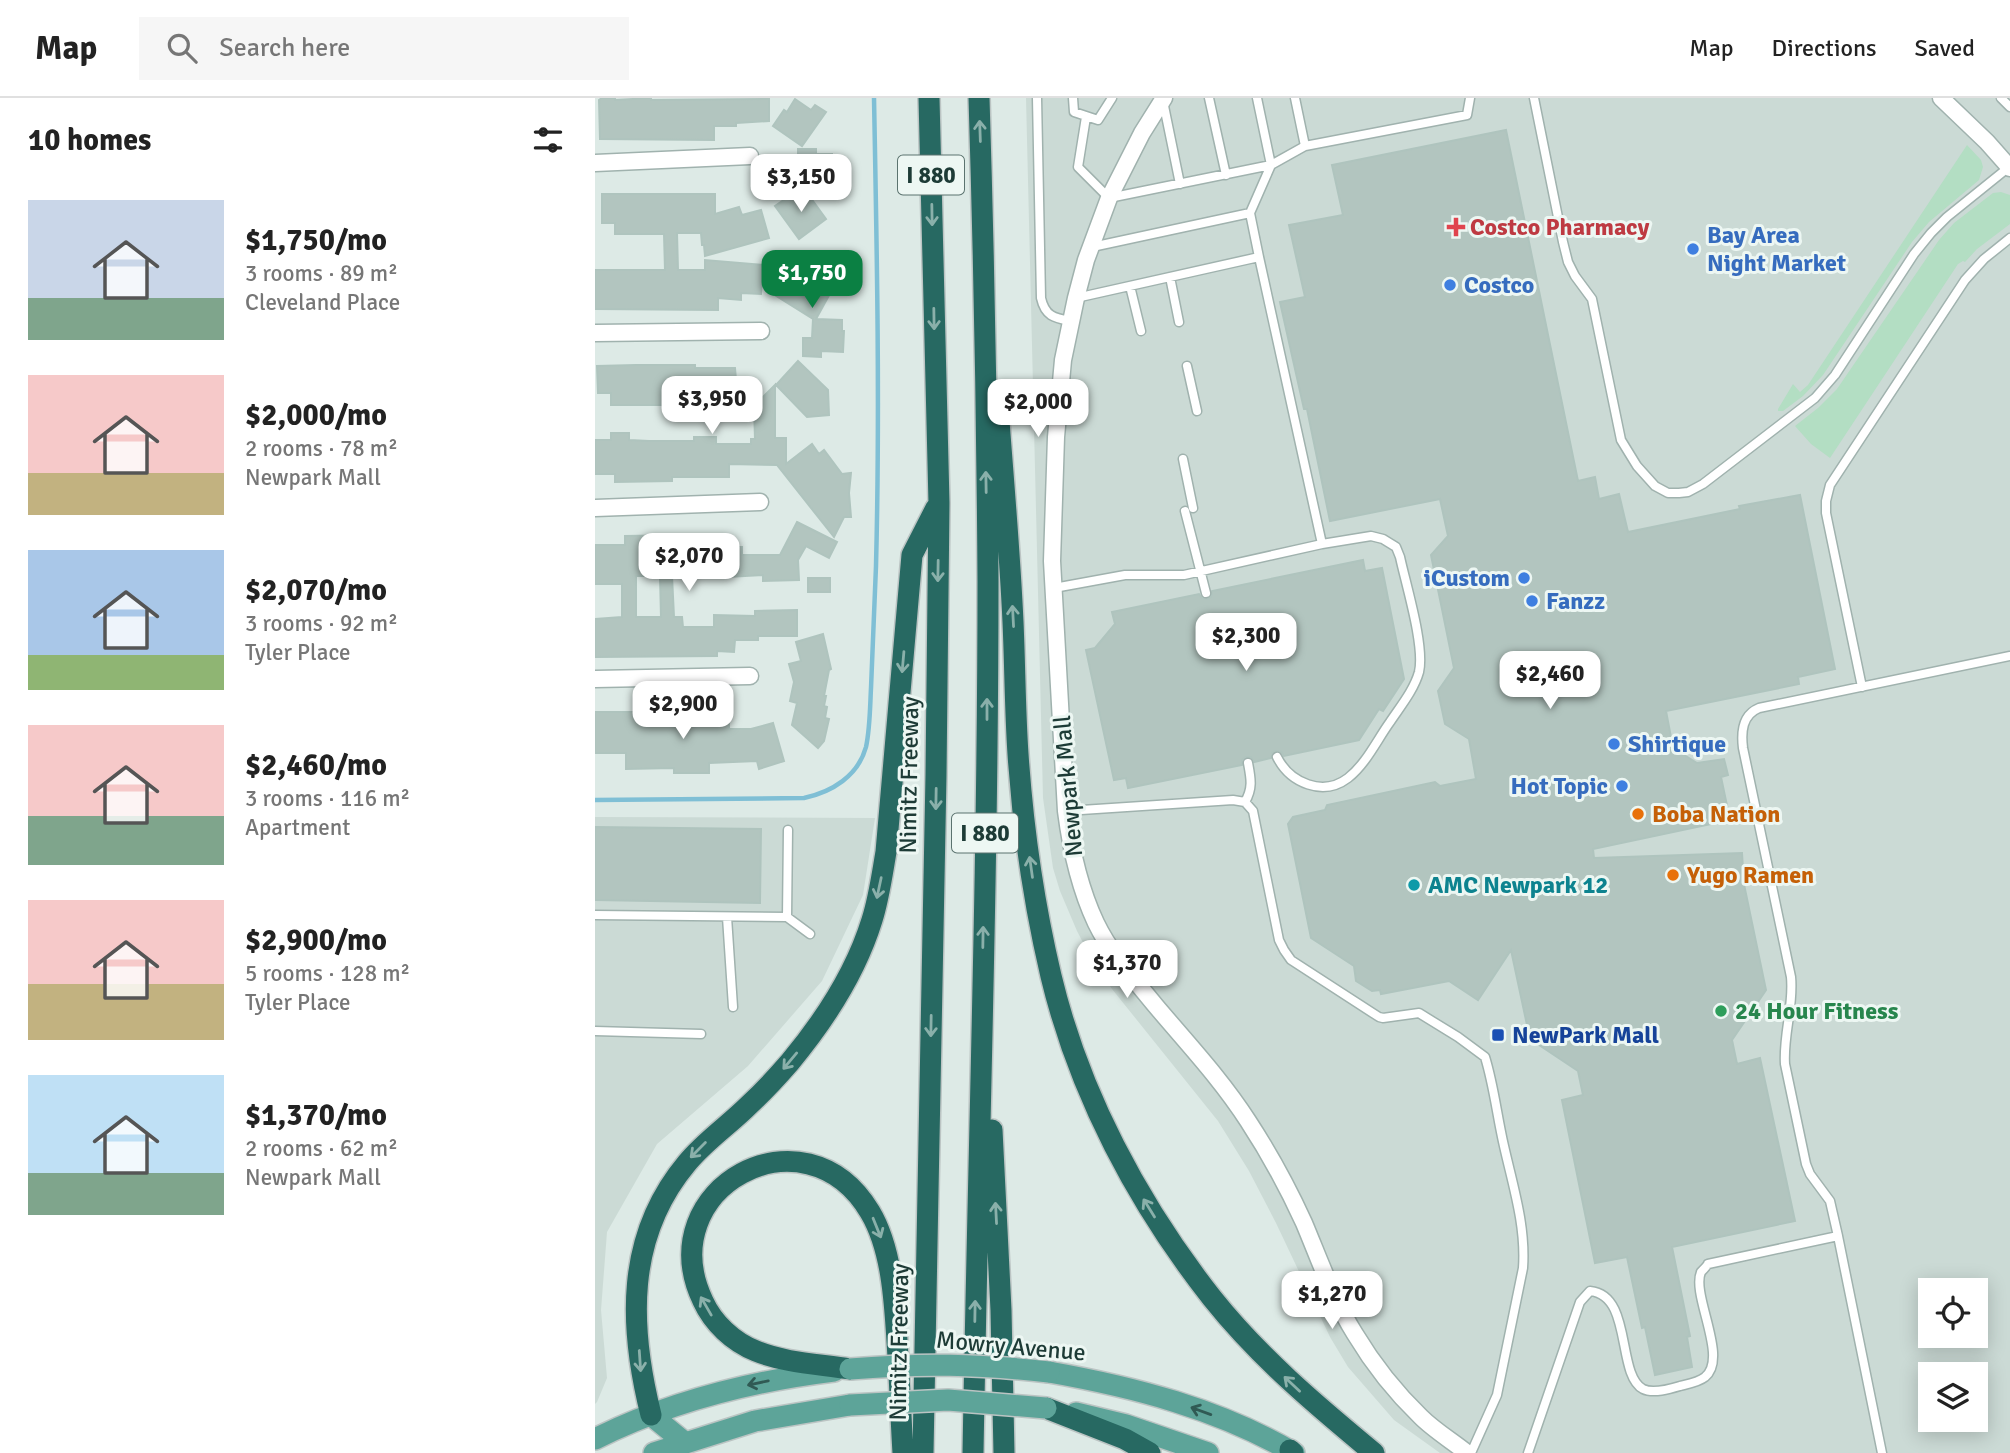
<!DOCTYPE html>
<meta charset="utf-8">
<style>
body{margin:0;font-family:Signika,sans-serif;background:#f6f6f6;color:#222;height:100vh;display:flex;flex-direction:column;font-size:26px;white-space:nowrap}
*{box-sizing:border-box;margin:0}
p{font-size:23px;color:#767676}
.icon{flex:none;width:38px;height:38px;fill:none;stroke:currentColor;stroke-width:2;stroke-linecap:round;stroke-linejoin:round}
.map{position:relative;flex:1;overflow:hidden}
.details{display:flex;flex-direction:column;background:#fff;width:595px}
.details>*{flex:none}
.fabs{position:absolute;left:1323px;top:1180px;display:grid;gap:14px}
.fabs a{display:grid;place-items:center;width:70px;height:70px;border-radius:0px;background:#fff;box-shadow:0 4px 18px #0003;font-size:35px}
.price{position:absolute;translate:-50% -60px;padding:0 16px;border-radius:14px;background:#fff;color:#222;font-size:23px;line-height:46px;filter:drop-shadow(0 2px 4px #0008)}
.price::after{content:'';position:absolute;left:50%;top:42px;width:21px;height:16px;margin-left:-10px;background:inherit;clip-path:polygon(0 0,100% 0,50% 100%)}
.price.active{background:#0b8043;color:#fff}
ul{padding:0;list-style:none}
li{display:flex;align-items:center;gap:21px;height:175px;padding:0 28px}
li span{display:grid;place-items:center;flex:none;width:196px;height:140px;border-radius:0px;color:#555}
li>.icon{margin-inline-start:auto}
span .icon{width:84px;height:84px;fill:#fffc;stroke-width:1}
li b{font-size:30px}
h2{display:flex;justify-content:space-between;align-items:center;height:84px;padding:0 28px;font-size:30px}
header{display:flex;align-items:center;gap:42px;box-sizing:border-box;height:98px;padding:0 35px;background:#fff;border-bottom:2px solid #e0e0e0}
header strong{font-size:33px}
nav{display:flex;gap:38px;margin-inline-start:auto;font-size:24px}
.search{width:490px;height:63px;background:#f6f6f6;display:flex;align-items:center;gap:18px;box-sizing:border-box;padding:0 24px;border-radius:0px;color:#767676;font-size:26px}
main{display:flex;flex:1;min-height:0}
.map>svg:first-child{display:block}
.built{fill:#cbdad5;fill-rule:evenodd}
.green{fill:#b3dec3}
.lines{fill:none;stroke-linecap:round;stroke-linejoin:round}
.stream{stroke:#7fbfd5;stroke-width:4.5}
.building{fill:#b2c5bf;stroke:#afc4be;stroke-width:2;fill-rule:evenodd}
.service-casing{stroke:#a0b2ae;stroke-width:11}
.minor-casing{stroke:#a0b2ae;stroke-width:19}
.primary-casing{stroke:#bbc4c3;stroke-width:24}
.motorway-casing{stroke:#bbc4c3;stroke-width:24}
.service{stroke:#fff;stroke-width:8}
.minor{stroke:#fff;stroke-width:16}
.primary{stroke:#5da499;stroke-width:21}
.motorway{stroke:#276962;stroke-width:21}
.primary-bridge-casing{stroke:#bbc4c3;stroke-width:24;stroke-linecap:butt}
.primary-bridge{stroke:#5da499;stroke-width:21}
.oneway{stroke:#8ab0aa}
.oneway2{stroke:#305a54}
.health-dot{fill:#e0444e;stroke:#edf7f3;stroke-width:2.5}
.shop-dot{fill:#3f7fe0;stroke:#edf7f3;stroke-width:2.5}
.food-dot{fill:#e8710a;stroke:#edf7f3;stroke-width:2.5}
.culture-dot{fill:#0f9aa8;stroke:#edf7f3;stroke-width:2.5}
.leisure-dot{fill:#2e9e5b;stroke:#edf7f3;stroke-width:2.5}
.transit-dot{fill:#1a4fb4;stroke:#edf7f3;stroke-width:2.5}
.labels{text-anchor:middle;stroke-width:6;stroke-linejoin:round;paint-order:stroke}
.shield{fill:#edf7f3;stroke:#5b736f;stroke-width:2}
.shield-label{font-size:23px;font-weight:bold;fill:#1d3b36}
.health-label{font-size:24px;font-weight:bold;fill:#be3a42;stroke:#edf7f3;text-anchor:start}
.shop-label{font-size:24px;font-weight:bold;fill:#366cbe;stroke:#edf7f3;text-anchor:start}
.street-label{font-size:24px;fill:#1d3b36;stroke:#edf7f3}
.food-label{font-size:24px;font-weight:bold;fill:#c56008;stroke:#edf7f3;text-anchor:start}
.culture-label{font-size:24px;font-weight:bold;fill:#0d838f;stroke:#edf7f3;text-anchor:start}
.leisure-label{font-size:24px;font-weight:bold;fill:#27864d;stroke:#edf7f3;text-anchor:start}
.transit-label{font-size:24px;font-weight:bold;fill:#164399;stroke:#edf7f3;text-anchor:start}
</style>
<header>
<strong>Map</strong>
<div class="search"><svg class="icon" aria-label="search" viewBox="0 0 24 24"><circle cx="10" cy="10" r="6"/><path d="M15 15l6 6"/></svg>Search here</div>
<nav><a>Map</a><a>Directions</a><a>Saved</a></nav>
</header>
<main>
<section class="details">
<h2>10 homes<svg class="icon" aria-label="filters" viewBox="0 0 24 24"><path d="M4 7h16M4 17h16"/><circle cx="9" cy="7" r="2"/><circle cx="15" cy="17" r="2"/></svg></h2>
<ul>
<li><span style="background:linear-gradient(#c9d6e8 70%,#7fa58c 0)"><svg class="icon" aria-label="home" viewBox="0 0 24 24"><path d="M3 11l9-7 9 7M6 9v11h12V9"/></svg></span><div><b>$1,750/mo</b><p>3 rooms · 89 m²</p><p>Cleveland Place</p></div></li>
<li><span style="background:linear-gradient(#f6c9c9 70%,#c2b280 0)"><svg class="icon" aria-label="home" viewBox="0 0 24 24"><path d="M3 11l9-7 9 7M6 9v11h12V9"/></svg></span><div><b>$2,000/mo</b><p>2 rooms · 78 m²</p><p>Newpark Mall</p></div></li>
<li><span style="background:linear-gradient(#a9c7e8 75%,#8fb573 0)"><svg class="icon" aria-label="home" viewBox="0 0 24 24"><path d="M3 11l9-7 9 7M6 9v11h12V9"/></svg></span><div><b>$2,070/mo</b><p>3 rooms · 92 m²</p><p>Tyler Place</p></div></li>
<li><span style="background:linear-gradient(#f6c9c9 65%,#7fa58c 0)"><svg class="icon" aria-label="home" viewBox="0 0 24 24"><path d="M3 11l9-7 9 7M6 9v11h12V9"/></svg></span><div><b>$2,460/mo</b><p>3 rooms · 116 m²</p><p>Apartment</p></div></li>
<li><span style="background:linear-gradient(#f6c9c9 60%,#c2b280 0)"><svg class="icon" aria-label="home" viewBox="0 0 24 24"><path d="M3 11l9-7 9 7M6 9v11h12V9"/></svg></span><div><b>$2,900/mo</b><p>5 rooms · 128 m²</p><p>Tyler Place</p></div></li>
<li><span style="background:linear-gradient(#bfe0f5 70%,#7fa58c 0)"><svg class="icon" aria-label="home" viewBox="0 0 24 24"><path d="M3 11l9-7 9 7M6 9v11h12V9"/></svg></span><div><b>$1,370/mo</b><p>2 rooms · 62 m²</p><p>Newpark Mall</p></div></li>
</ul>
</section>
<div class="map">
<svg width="1415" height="1355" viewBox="0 0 1415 1355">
<rect width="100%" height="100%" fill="#ddeae6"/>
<!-- built -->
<path class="built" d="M431,0H1415V1355H845L799,1322L753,1269L735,1239L681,1125L654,1073L623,1023L517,891L497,862L482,833L465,793L458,770L448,700ZM1335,1192H1381V1237H1335ZM1335,1276H1381V1321H1335Z
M0,719L280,720L268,797L227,883L153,968L62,1046L12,1134L6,1212L12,1280L2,1304L0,1306Z"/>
<!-- green -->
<path class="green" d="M1372,47L1386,62L1388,69L1384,82L1334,124L1317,144L1228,277L1208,298L1188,313H1183V311L1198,286L1205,294L1213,287Z
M1406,94L1415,97V126L1382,151L1370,164L1368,163L1363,166L1235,360L1216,346L1200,328L1223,310L1242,291L1344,142L1359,125L1398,95Z"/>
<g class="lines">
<!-- stream -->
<path class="stream" d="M0,702L209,700C237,694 263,678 271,649C275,631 275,609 276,590C278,550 279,509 281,468C285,312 282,156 279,0"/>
</g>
<!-- building -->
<path class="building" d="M7,0H20V2L56,0V2L174,1V23L141,25V28H119V42L5,41L4,2Z
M200,1L216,12L220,7L231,14L207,48L178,28L189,12L192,14Z
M911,32L983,383L1000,379L1004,401L1024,396L1033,434L1145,411L1144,408L1205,397L1240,571L1203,579L1204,586L1071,613L1078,650L1102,665L1129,661L1133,677L1126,679L1135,722L998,751L999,760L1147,755L1148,771L1146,772L1171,892L1137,942L1142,966L1165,960L1200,1123L1077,1149L1095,1238L1092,1239L1097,1269L1060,1277L1050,1229L1047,1230L1032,1159L1000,1165L967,1002L988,997L983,973L935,941L916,852L883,902L854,883L786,896L785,892L777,893L761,883L759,868L716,840L693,726L698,719L730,712L732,707L840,684L845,688L881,681L874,641L850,626L843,593L859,570L836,457L853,438L845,401L735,423L712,311H709L685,204L710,199L694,127L748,117L737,67Z
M203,51H221V56H237V75H242V88L212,89L211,69L203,70Z
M210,92L231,121L204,141L180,108L193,99L196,102Z
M7,96H120V116L144,109L147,117L166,112L174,140L110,158L109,147H107L106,135H82L83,172H110V162L168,167L166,196L146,195V202L123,200V212L0,211V172H70L69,136H20V125H7Z
M216,157L251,177L242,193Z
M196,165L238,190L221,221L247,222V233H249L248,254L226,253V259L208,258V240H217L218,221L178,196Z
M203,263L233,292L234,317L212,319L181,287Z
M41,267H100V270H140L141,282H160L161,306L180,287V340H191V366L217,346L224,356L229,352L247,376L256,375L254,395L256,419H249L239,439L182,367L134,366V379H77V383L20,384V376H0V342H16V335H34V342L54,343H99V339H121V346H156V341H160L159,309H136V316L124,317V307H98L99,312H80V307H16V295H3L2,268Z
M202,424L242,444L234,460L211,448L203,462L204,482L168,483V477L133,479V474L77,478L79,519H87L88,529H119V517L160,518V513L202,512V538H163V542H140L139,554L122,553V558L0,559V521L27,519V486H0V447H30V438L89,437V440L132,439L133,449H147V457H185ZM41,478H65L66,519H41Z
M768,462L770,473L787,470L809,581L788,613L784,611L764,642L689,658L686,654L681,653L677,655L676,660L659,664L656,659H651L647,662V667L533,690L531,680L519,682L491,552L500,550L520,526L517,514L604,496L607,500L612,501L616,499L617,493Z
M213,480H235V494H213Z
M228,536L236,571L234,572L229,598H231L229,608L232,609L230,620L234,621L229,643L223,650L197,627L202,605L195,603L199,584L194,566L206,563L201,544Z
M0,614H59V618H97V614H113V619H134V631H156L178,625L189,663L164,671L162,663L114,665V675H79V670L31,671V655H0Z
M0,729L166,731L165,805L0,802Z"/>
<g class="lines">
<!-- service casing -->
<g class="service-casing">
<path id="service" d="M442,0L446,200C450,218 459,220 475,223
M478,0L479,14L503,22L517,0
M614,0L631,77
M700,0L710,48L872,17L875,0
M939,0L968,144L973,164L980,178L997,201L1026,342L1042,368L1060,388L1073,395H1084L1093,394L1108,386L1220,300L1240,277L1319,156L1336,135L1352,119L1414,69
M1406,0L1415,9
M568,3L585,86
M491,19L483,69L514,100L676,67L662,0
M497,149L655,115
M664,159L655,115L676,67L710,48
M575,179L584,224
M535,188L546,233
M481,200L664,159L727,446
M592,268L602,313
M588,361L598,410
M590,413L611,495
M459,490L530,477H589L727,446L776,438L788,441L801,449L805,459C811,487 830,548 824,574C819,592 805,609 795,624C782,642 771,666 753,680C728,699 695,685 682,659
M1267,589L1231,415V403L1235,387L1370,182L1389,161L1415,140
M650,704C658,690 656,681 653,665
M471,713L638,702L650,704L658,713L684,842L689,852L696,862L784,919L788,920L824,915L863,939L890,959C899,988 902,1018 909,1048C918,1088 931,1128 928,1170L902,1297L876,1355
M0,817L192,819L215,836
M132,819L138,909
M192,819L193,732
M0,933L106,936
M1243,1138L1235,1103L1215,1076L1211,1066L1190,966C1188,937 1199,908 1196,879L1148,650C1146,634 1147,617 1164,610L1415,558
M933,1355L985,1204L995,1193C1038,1197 1021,1276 1048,1291C1058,1296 1075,1291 1085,1288C1093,1286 1104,1284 1110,1279C1134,1260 1096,1197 1106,1174C1107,1173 1113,1167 1113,1166L1243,1138L1287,1355"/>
</g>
<!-- minor casing -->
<g class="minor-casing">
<path id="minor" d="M569,0L547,35L514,100L491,162L481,200L468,262L461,339L457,463L471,713C476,752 484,789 501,825C516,856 539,881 560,907C592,945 626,981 653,1023C674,1055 693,1090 709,1125C725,1163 738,1201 760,1236C778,1266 800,1294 826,1319C839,1332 857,1343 872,1355
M1346,0L1392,44L1415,70
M0,65L155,58
M0,235L166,233
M0,410L165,404
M0,581L155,578"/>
</g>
<!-- primary casing -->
<g class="primary-casing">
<path id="primary" d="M454,1274C539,1289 624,1311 699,1355
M481,1315L531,1327L613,1355
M56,1317L89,1344
M0,1341C74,1304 157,1283 239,1273
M59,1355L160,1323L255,1307"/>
</g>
<!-- motorway casing -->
<g class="motorway-casing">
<path id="motorway" d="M404,323C409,390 415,457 418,524C420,568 420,612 423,656C428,730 439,806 456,878C484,995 543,1106 617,1200C664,1259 721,1307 779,1355
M397,1032L406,1212L409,1355
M255,1271C224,1266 190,1265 161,1253C138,1244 118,1225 108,1203C54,1090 210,1005 275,1114C299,1154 300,1214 303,1259C305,1291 306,1323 308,1355
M451,1310L530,1341L555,1355
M56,1317C34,1229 30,1139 92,1065C110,1043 134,1027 154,1007C168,994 182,979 195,964C229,923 261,874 277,822C284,800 287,777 291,754L317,457L341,410
M695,1352L698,1355
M328,1355L341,677L344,405L334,0
M378,1355C383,1065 393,774 393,483C392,322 389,161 384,0"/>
</g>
<!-- service -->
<use href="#service" class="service"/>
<!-- minor -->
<use href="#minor" class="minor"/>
<!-- primary -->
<use href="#primary" class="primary"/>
<!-- motorway -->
<use href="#motorway" class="motorway"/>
<!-- primary-bridge casing -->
<g class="primary-bridge-casing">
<path id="primary-bridge" d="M255,1271C325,1265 384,1266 454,1274
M255,1307L353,1302L451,1310"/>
</g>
<!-- primary-bridge -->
<use href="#primary-bridge" class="primary-bridge"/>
</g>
<!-- one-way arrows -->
<defs><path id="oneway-shaft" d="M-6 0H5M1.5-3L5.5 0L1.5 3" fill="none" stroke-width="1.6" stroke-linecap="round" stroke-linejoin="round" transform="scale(1.75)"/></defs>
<g class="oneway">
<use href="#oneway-shaft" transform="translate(385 33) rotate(-92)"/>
<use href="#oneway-shaft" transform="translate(337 117) rotate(89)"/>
<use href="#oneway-shaft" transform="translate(339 221) rotate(89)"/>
<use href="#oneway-shaft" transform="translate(391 384) rotate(-91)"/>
<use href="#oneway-shaft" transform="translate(343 473) rotate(91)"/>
<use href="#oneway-shaft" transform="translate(418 518) rotate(-93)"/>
<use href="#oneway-shaft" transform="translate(308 564) rotate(95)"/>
<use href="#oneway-shaft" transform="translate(392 611) rotate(-90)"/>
<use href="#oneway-shaft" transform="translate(341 701) rotate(91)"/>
<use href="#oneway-shaft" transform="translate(436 769) rotate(-98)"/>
<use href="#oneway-shaft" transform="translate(284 790) rotate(102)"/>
<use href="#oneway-shaft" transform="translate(388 839) rotate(-89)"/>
<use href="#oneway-shaft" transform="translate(336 928) rotate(91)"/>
<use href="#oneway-shaft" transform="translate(195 963) rotate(130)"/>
<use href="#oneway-shaft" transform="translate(103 1052) rotate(135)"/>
<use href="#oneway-shaft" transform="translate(554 1110) rotate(-122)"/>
<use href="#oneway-shaft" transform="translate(401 1115) rotate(-93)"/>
<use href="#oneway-shaft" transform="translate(282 1130) rotate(68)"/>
<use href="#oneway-shaft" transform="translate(111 1208) rotate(-120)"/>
<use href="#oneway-shaft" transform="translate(380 1213) rotate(-89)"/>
<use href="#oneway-shaft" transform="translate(45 1263) rotate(86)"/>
<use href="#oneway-shaft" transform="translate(697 1286) rotate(-137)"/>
</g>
<g class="oneway2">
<use href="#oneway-shaft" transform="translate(163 1285) rotate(168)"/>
<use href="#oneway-shaft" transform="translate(606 1313) rotate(-160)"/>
</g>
<!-- markers -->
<path class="health-dot" d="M857.5 118.5h7v7h7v7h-7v7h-7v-7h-7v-7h7z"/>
<g class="shop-dot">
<circle cx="1098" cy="151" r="7"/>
<circle cx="855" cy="187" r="7"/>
<circle cx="929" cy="480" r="7"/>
<circle cx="937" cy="503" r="7"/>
<circle cx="1019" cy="646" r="7"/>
<circle cx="1027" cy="688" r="7"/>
</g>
<g class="food-dot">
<circle cx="1043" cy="716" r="7"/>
<circle cx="1078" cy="777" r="7"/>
</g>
<circle class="culture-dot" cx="819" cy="787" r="7"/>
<circle class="leisure-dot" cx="1126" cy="913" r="7"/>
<rect class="transit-dot" x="896" y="930" width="14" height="14" rx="3.5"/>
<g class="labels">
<!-- shield labels -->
<g class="shield">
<rect x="303" y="57.5" width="66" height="39" rx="5"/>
<rect x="357" y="715.5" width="66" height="39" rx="5"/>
</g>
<g class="shield-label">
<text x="336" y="85">I 880</text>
<text x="390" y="743">I 880</text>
</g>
<!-- health labels -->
<g class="health-label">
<text x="875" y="137">Costco Pharmacy</text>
</g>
<!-- shop labels -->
<g class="shop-label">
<text x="1112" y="145">Bay Area<tspan x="1112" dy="28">Night Market</tspan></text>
<text x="869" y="195">Costco</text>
<text x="915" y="488" text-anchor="end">iCustom</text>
<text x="951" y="511">Fanzz</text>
<text x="1033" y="654">Shirtique</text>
<text x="1013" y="696" text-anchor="end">Hot Topic</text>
</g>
<!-- street labels -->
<g class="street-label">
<text transform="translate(314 677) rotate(-89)" y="8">Nimitz Freeway</text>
<text transform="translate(473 688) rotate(-95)" y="8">Newpark Mall</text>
<text transform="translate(304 1244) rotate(-89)" y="8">Nimitz Freeway</text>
<text transform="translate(416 1248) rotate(5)" y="8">Mowry Avenue</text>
</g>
<!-- food labels -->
<g class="food-label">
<text x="1057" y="724">Boba Nation</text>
<text x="1092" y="785">Yugo Ramen</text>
</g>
<!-- culture labels -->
<g class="culture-label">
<text x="833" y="795">AMC Newpark 12</text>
</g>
<!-- leisure labels -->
<g class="leisure-label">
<text x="1140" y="921">24 Hour Fitness</text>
</g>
<!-- transit labels -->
<g class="transit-label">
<text x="917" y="945">NewPark Mall</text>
</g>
</g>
</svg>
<div class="fabs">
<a><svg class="icon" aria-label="locate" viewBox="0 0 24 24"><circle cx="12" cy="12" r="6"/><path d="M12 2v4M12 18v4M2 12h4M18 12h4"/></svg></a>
<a><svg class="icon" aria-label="layers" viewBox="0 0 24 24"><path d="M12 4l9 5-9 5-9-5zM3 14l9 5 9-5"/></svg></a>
</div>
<b class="price" style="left:206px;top:116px">$3,150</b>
<b class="price active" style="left:217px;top:212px">$1,750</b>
<b class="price" style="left:117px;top:338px">$3,950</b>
<b class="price" style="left:443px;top:341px">$2,000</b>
<b class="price" style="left:94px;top:495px">$2,070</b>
<b class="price" style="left:651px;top:575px">$2,300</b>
<b class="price" style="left:955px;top:613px">$2,460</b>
<b class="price" style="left:88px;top:643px">$2,900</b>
<b class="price" style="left:532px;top:902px">$1,370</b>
<b class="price" style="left:737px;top:1233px">$1,270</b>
</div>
</main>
